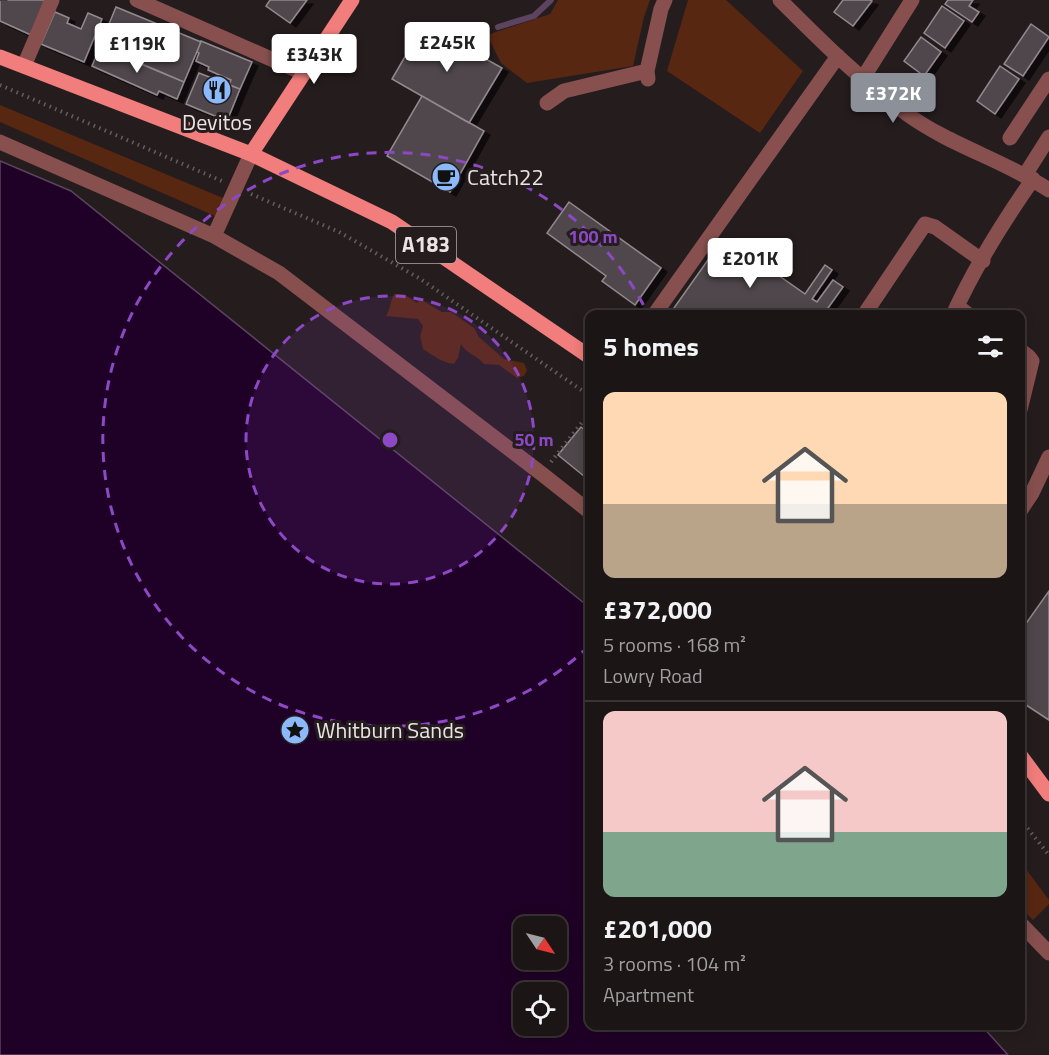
<!DOCTYPE html>
<meta charset="utf-8">
<style>
body{margin:0;font-family:"Titillium Web",sans-serif;background:#251e1f;color:#f1f3f6;height:100vh;display:flex;flex-direction:column;font-size:22px;white-space:nowrap}
*{box-sizing:border-box;margin:0}
p{font-size:20px;color:#a09fa1}
.icon{flex:none;width:33px;height:33px;fill:none;stroke:currentColor;stroke-width:2;stroke-linecap:round;stroke-linejoin:round}
.map{position:relative;flex:1;overflow:hidden}
.drawer{position:absolute;left:585px;top:310px;width:440px;height:720px;display:flex;flex-direction:column;background:#1c1516;border-radius:12px;box-shadow:0 3px 15px #0003,0 0 0 2px #3a3435}
.drawer>*{flex:none}
.needle{width:39px;rotate:125deg}
.tools{position:absolute;left:513px;top:916px;display:grid;gap:12px}
.tools a{display:grid;place-items:center;width:54px;height:54px;border-radius:12px;background:#1c1516;box-shadow:0 3px 15px #0003,0 0 0 2px #3a3435;font-size:30px}
.price{position:absolute;translate:-50% -51px;padding:0 14px;border-radius:6px;background:#fff;color:#222;font-size:20px;line-height:39px;filter:drop-shadow(0 2px 3px #0008)}
.price::after{content:'';position:absolute;left:50%;top:36px;width:18px;height:14px;margin-left:-9px;background:inherit;clip-path:polygon(0 0,100% 0,50% 100%)}
.price.selected{background:#8c9099;color:#fff}
ul{padding:0;list-style:none}
li{display:grid;align-content:center;gap:12px;height:318px;padding:0 18px}
li+li{border-top:2px solid #3a3435}
li span{display:grid;place-items:center;height:186px;border-radius:12px;color:#555}
li>.icon{margin-inline-start:auto}
span .icon{width:108px;height:108px;fill:#fffc;stroke-width:1}
li b{font-size:26px}
h2{display:flex;justify-content:space-between;align-items:center;height:72px;padding:0 18px;font-size:26px}
.map>svg:first-child{display:block}
.green{fill:#582711}
.water{fill:#1f0026;stroke:#5c4460;stroke-width:1.5;fill-rule:evenodd}
.lines{fill:none;stroke-linecap:round;stroke-linejoin:round}
.stream{stroke:#5c4460;stroke-width:6}
.building{fill:#4f464b;stroke:#93898f;stroke-width:1.5;filter:url(#shadow)}
.minor-tunnel{stroke:#433a3c;stroke-width:15;stroke-dasharray:15 8;stroke-linecap:butt}
.path{stroke:#655d5f;stroke-width:4;stroke-dasharray:1.5 4.5;stroke-linecap:butt}
.minor{stroke:#87504e;stroke-width:15}
.major{stroke:#f17e7c;stroke-width:15}
.ring{fill:none;stroke:#8c48c5;stroke-width:3;stroke-dasharray:10 8}
.labels{text-anchor:middle;stroke-width:6;stroke-linejoin:round;paint-order:stroke}
.shield{fill:#251c1e;stroke:#b0a8aa;stroke-width:1.5}
.shield-label{font-size:21px;font-weight:bold;fill:#ebe4e6}
.poi-label{font-size:22px;fill:#ebe4e6;stroke:#251c1e;text-anchor:start}
.centre{fill:#8c48c5;stroke:#251c1e;stroke-width:3}
.ring-label{font-size:18px;text-anchor:middle;font-weight:bold;fill:#8c48c5;stroke:#251c1e;stroke-width:6;stroke-linejoin:round;paint-order:stroke}
</style>
<div class="map">
<svg width="1049" height="1055" viewBox="0 0 1049 1055">
<defs>
<filter id="shadow"><feDropShadow dx="6" dy="4" stdDeviation="0" flood-color="#0009"/></filter>
</defs>
<rect width="100%" height="100%" fill="#251c1e"/>
<!-- green -->
<path class="green" d="M558,0H650L644,17L633,66L527,83L501,63L487,35L550,14Z
M688,0H726L803,71L760,133L667,71Z
M0,105L223,198L215,216L0,122Z
M394,294H404L417,303L420,299L442,312H451L474,328L479,337L504,359L524,363L527,370L524,376L517,378L499,365L484,364C477,355 466,354 461,344L458,358L454,364C443,363 432,355 423,349L420,336L423,326L418,319L386,316C391,308 390,301 394,294Z
M1020,861L1049,900V904L1033,920L1020,907Z"/>
<!-- water -->
<path class="water" d="M0,161L71,191L589,607L590,1026H982L1008,1055H0ZM524,927H556V960H524ZM524,993H556V1026H524Z"/>
<g class="lines">
<!-- stream -->
<path class="stream" d="M498,27L534,16L551,0"/>
</g>
<!-- building -->
<path class="building" d="M0,0H45L31,35L0,21Z
M270,0H307L290,23L266,6Z
M843,0H870L872,1L853,26L834,12Z
M948,0H973L969,6L979,12L972,22L945,4Z
M942,6L964,21L945,48L924,33Z
M116,7L201,42L184,82L100,46Z
M55,12L69,18L67,23L81,29L88,13L102,19L84,62L41,44Z
M424,24L502,68L469,123L392,79Z
M1031,24L1049,37L1023,76L1004,64Z
M921,37L941,52L924,76L904,61Z
M201,41L252,62L240,89L229,85L231,80L208,70L209,67L196,61L199,53L197,52Z
M100,47L184,82L177,99L159,91L157,95L92,66Z
M1000,66L1019,79L995,114L977,101Z
M199,73L240,89L227,121L186,104Z
M422,96L484,131L450,192L387,156Z
M569,202L661,268L635,305L602,281L606,276L547,233Z
M731,242L805,294L825,265L832,270L812,299L817,302L833,280L843,287L823,315H669L720,243L726,248Z
M581,427L590,434V481L558,455Z
M1049,591V720L1020,701V632Z"/>
<g class="lines">
<!-- minor-tunnel -->
<path class="minor-tunnel" d="M0,1V0"/>
<!-- path -->
<path class="path" d="M0,85L222,181
M251,194L339,232L419,278L590,396
M551,462L590,412
M1020,819L1049,855"/>
<!-- minor -->
<path class="minor" d="M137,0L303,73
M780,0C820,40 861,81 907,114C951,146 1004,160 1049,190
M24,66L52,0
M863,78L912,0
M648,79L647,71L661,9L665,0
M547,103L564,91L647,71
M1010,138L1049,79
M0,142L214,236L279,273L542,474L590,512
M1025,175L1049,137
M214,236L251,154
M957,306L969,315
M654,315L838,56
M864,315L925,224L935,227L983,261
M953,315C974,268 1003,222 1033,179
M1020,350L1029,357L1032,361L1020,410
M1020,511L1032,493L1049,457
M1020,923L1049,953"/>
<!-- major -->
<path class="major" d="M0,57L251,154L392,222L590,357
M251,154L352,0
M1020,755L1049,794"/>
</g>
<!-- distance rings -->
<circle cx="390" cy="440" r="144" fill="#8c48c5" fill-opacity=".12"/>
<g class="ring">
<circle cx="390" cy="440" r="144"/>
<path d="M589 646A287 287 0 1 1 648 314"/>
</g>
<!-- icons -->
<defs>
<g id="restaurant-disc" transform="scale(1.5)"><circle r="9.5" fill="#8cb9fc" stroke="#251c1e"/><path d="M-5-6h1v4h1v-4h1v4h1v-4h1v5L-1.5 .5V6h-2V.5L-5-1ZM5-6V6H3V1.5H1.5Q1.5-4 5-6Z" fill="#111"/></g>
<g id="cafe-disc" transform="scale(1.5)"><circle r="9.5" fill="#8cb9fc" stroke="#251c1e"/><path d="M-5.5-4.5H6V0H3Q3 3.5 0 3.5H-2.5Q-5.5 3.5-5.5 0ZM3-3.2v2h1.7v-2ZM-6 4.5H4V6H-6Z" fill="#111"/></g>
<g id="sight-disc" transform="scale(1.5)"><circle r="9.5" fill="#8cb9fc" stroke="#251c1e"/><path d="M0-6L1.8-2.2L6-1.7L2.9 1.2L3.7 5.4L0 3.3L-3.7 5.4L-2.9 1.2L-6-1.7L-1.8-2.2Z" fill="#111"/></g>
</defs>
<g fill-rule="evenodd">
<use href="#restaurant-disc" x="217" y="90"/>
<use href="#cafe-disc" x="446" y="177"/>
<use href="#sight-disc" x="295" y="730"/>
</g>
<g class="labels">
<!-- shield labels -->
<rect class="shield" x="396" y="227" width="60" height="36" rx="4.5"/>
<g class="shield-label">
<text x="426" y="252">A183</text>
</g>
<!-- poi labels -->
<g class="poi-label">
<text x="217" y="130" text-anchor="middle">Devitos</text>
<text x="467" y="185">Catch22</text>
<text x="316" y="738">Whitburn Sands</text>
</g>
</g>
<circle cx="390" cy="440" r="9" class="centre"/>
<g class="ring-label">
<text x="593" y="243">100 m</text>
<text x="534" y="446">50 m</text>
</g>
</svg>
<div class="tools">
<a><svg class="needle" viewBox="-14 -14 28 28"><path d="M0-13l5 13h-10z" fill="#e53935"/><path d="M0 13l5-13h-10z" fill="#a09fa1"/></svg></a>
<a><svg class="icon" aria-label="locate" viewBox="0 0 24 24"><circle cx="12" cy="12" r="6"/><path d="M12 2v4M12 18v4M2 12h4M18 12h4"/></svg></a>
</div>
<b class="price" style="left:447px;top:73px">£245K</b>
<b class="price" style="left:137px;top:74px">£119K</b>
<b class="price" style="left:314px;top:85px">£343K</b>
<b class="price selected" style="left:893px;top:124px">£372K</b>
<b class="price" style="left:750px;top:289px">£201K</b>
<section class="drawer">
<h2>5 homes<svg class="icon" aria-label="filters" viewBox="0 0 24 24"><path d="M4 7h16M4 17h16"/><circle cx="9" cy="7" r="2"/><circle cx="15" cy="17" r="2"/></svg></h2>
<ul>
<li><span style="background:linear-gradient(#ffd9b3 60%,#b9a48a 0)"><svg class="icon" aria-label="home" viewBox="0 0 24 24"><path d="M3 11l9-7 9 7M6 9v11h12V9"/></svg></span><div><b>£372,000</b><p>5 rooms · 168 m²</p><p>Lowry Road</p></div></li>
<li><span style="background:linear-gradient(#f6c9c9 65%,#7fa58c 0)"><svg class="icon" aria-label="home" viewBox="0 0 24 24"><path d="M3 11l9-7 9 7M6 9v11h12V9"/></svg></span><div><b>£201,000</b><p>3 rooms · 104 m²</p><p>Apartment</p></div></li>
</ul>
</section>
</div>
